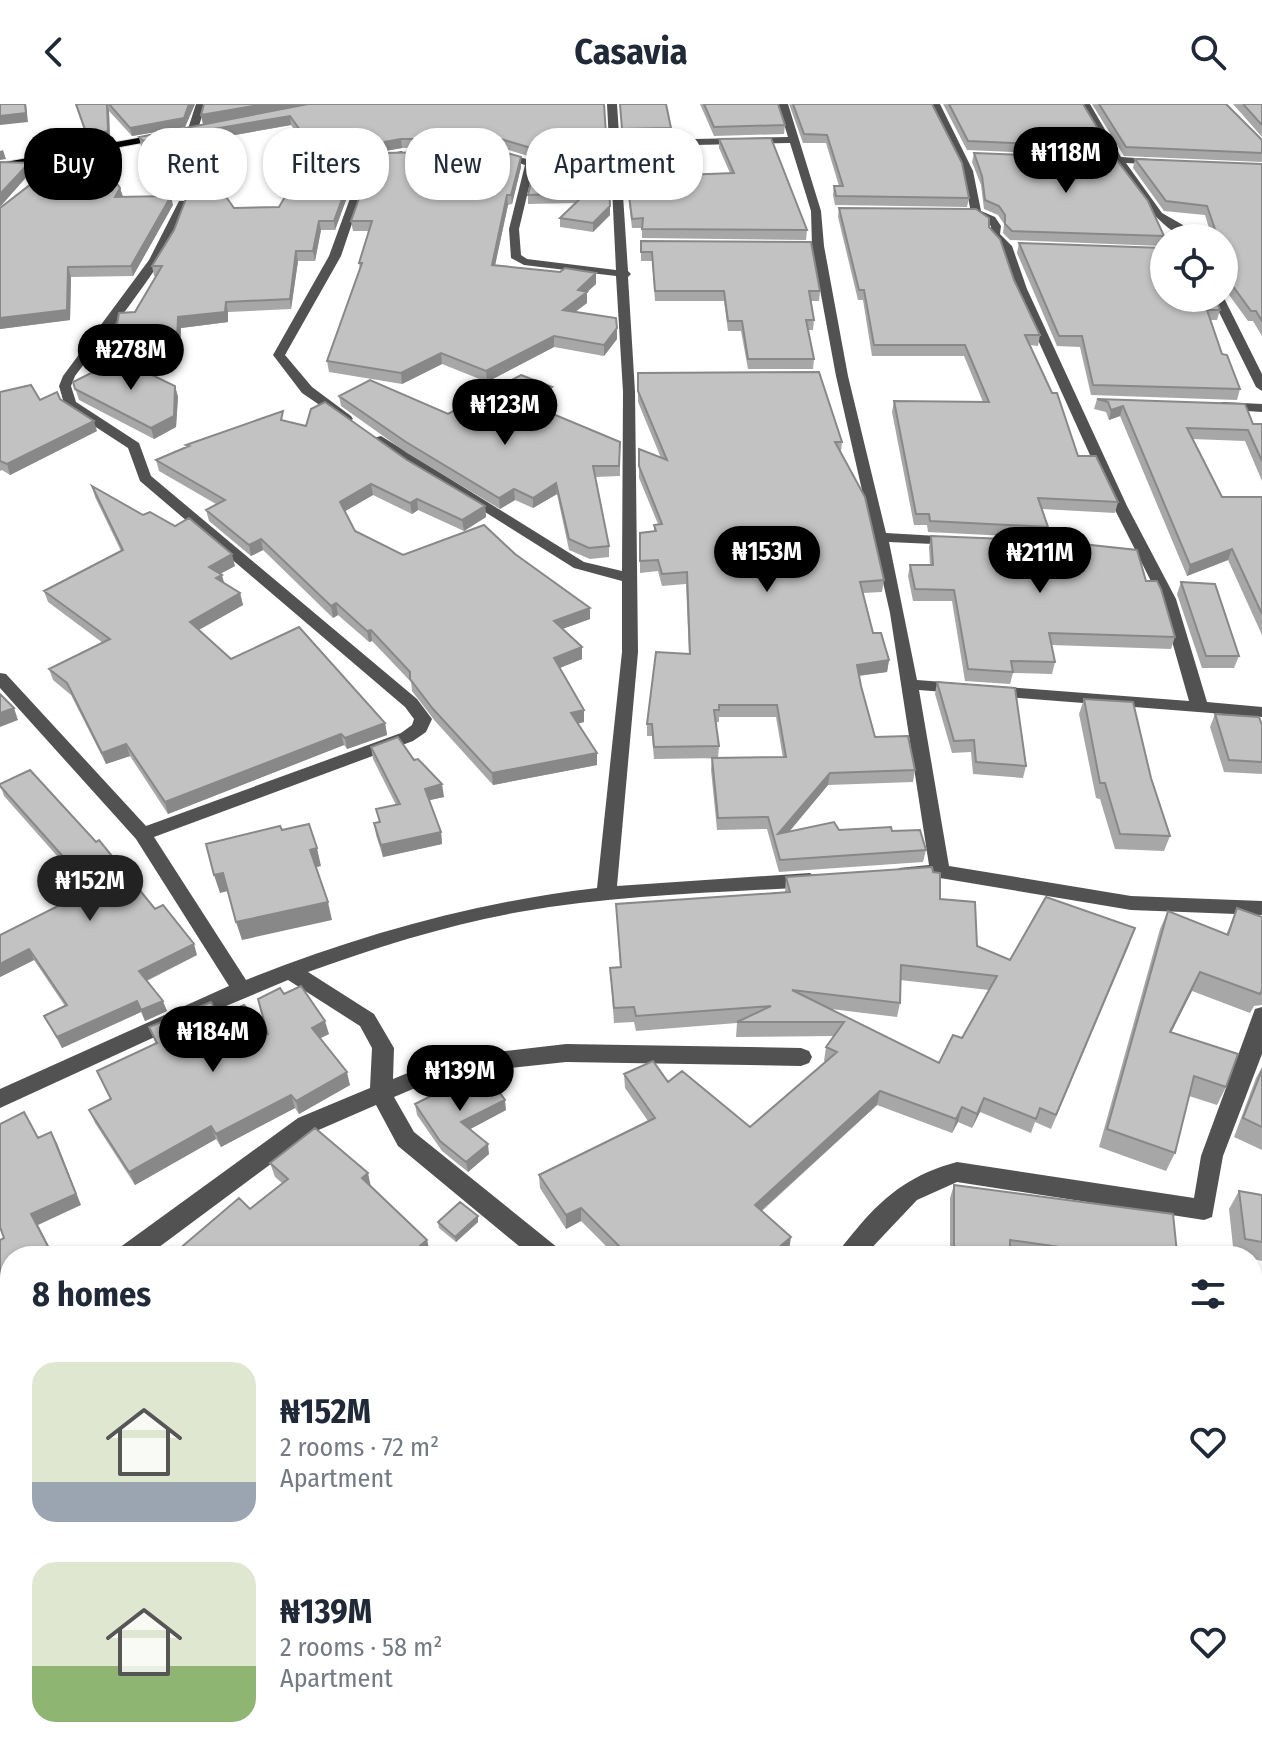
<!DOCTYPE html>
<meta charset="utf-8">
<style>
body{margin:0;font-family:"Fira Sans Condensed",sans-serif;background:#f2f2f3;color:#1f2937;height:100vh;display:flex;flex-direction:column;font-size:30px;white-space:nowrap}
*{box-sizing:border-box;margin:0}
p{font-size:26px;color:#747a83}
.icon{flex:none;width:44px;height:44px;fill:none;stroke:currentColor;stroke-width:2;stroke-linecap:round;stroke-linejoin:round}
.map{position:relative;flex:1;overflow:hidden}
.sheet{position:absolute;left:0px;top:1142px;width:1262px;height:512px;display:flex;flex-direction:column;background:#fff;border-radius:32px 32px 0 0;box-shadow:0 2px 6px #0004}
.sheet>*{flex:none}
.guide{position:absolute;left:24px;top:24px;width:800px;height:72px;display:flex;gap:16px}
.buttons{position:absolute;left:1150px;top:120px;display:grid;gap:16px}
.buttons a{display:grid;place-items:center;width:88px;height:88px;border-radius:50%;background:#fff;box-shadow:0 2px 6px #0004;font-size:40px}
.price{position:absolute;translate:-50% -68px;padding:0 18px;border-radius:28px;background:#000;color:#fff;font-size:26px;line-height:52px;filter:drop-shadow(0 2px 4px #0008)}
.price::after{content:'';position:absolute;left:50%;top:48px;width:24px;height:18px;margin-left:-12px;background:inherit;clip-path:polygon(0 0,100% 0,50% 100%)}
.price.current{background:#222;color:#fff}
ul{padding:0;list-style:none}
li{display:flex;align-items:center;gap:24px;height:200px;padding:0 32px}
li span{display:grid;place-items:center;flex:none;width:224px;height:160px;border-radius:24px;color:#555}
li>.icon{margin-inline-start:auto}
span .icon{width:96px;height:96px;fill:#fffc;stroke-width:1}
li b{font-size:34px}
h2{display:flex;justify-content:space-between;align-items:center;height:96px;padding:0 32px;font-size:34px}
.pill{padding:0 28px;border-radius:32px;background:#fff;box-shadow:0 2px 6px #0004;font-size:28px;line-height:72px}
.pill.current{background:#000;color:#fff}
header{display:flex;justify-content:space-between;align-items:center;height:104px;padding:0 32px;background:#fff;font-size:36px;font-weight:700}
.map>svg:first-child{display:block}
.lines{fill:none;stroke-linecap:round;stroke-linejoin:round}
.major-casing{stroke:#dbdbdb;stroke-width:2}
.minor{fill:#525252;fill-rule:evenodd}
.major{fill:#000;fill-rule:evenodd}
.wall{fill:#a7a7a7;fill-rule:evenodd}
.shaded-wall{fill:#888}
.building{fill:#c2c2c2;stroke:#888;stroke-width:2;fill-rule:evenodd}
</style>
<header><svg class="icon" aria-label="back" viewBox="0 0 24 24"><path d="M15 5l-7 7 7 7"/></svg>Casavia<svg class="icon" aria-label="search" viewBox="0 0 24 24"><circle cx="10" cy="10" r="6"/><path d="M15 15l6 6"/></svg></header>
<div class="map">
<svg width="1262" height="1654" viewBox="0 0 1262 1654">
<rect width="100%" height="100%" fill="#fff"/>
<g class="lines">
<!-- major casing -->
<g class="major-casing">
<path id="major" d="M166,29L169,34L0,65V59Z"/>
</g>
<!-- minor -->
<path class="minor" d="M196,0H206L197,28L192,31L187,28Z
M607,0H617L628,167L631,170L628,173L635,288L638,548L617,782L810,769L820,776L810,783C713,789 615,791 519,808C447,821 377,843 308,868L374,910L394,944L393,975L444,954L566,940L801,944L809,947L812,953L809,959L801,962L566,958L446,971L394,993L414,1028L558,1144L561,1152H531L398,1042L376,1001L314,1028L147,1152H116L119,1144L298,1014L370,984L372,944L360,922L288,876L183,920L0,1004V985L229,882L136,735L0,584V569L6,570L146,722L401,629L412,621L414,615L405,603L140,377L128,344L65,303L59,282L63,272L149,156L179,97H187C189,132 100,239 75,272L71,282L76,298L139,339L151,372L417,595L432,615L426,628L413,637L154,733L246,876C359,831 475,798 597,784L622,548V477L574,464L369,335L381,332L584,458L622,467L623,288L616,172L524,161L511,154L509,125L525,61L493,50L498,47L530,56L610,57ZM534,62L611,63L616,166L527,155L521,151L519,125Z
M778,0H788L821,107L824,142L848,272L886,429L955,433L962,437L955,441L889,438L917,576L1189,597L1160,495L1113,402L1015,185L1001,143L990,131L991,122L971,109L963,67L930,0H940L973,67L981,107L995,113L1001,122L1000,130L1012,142L1027,185L1127,402L1176,495L1207,598L1262,603V613L919,586L949,762L1131,792L1262,797V811L1131,806L940,774H899L896,769L899,764L929,761L890,509L836,272L812,142L811,107L790,39L648,42L643,39L648,36L788,33Z
M1080,0H1090L1121,53L1166,56L1162,61L1126,59L1162,109L1183,121L1194,134C1163,134 1133,83 1115,59L1087,57L1090,52L1111,53Z
M402,47L405,52L381,56L366,78L341,152L285,251L312,283L351,312L353,315L346,319L302,289L273,251L329,152L356,78L375,52Z
M1212,194H1224L1262,270V287L1256,283Z
M1222,298L1262,300V308L1217,305L1215,302Z
M1262,903V950L1223,1052L1212,1113L1204,1116L957,1078L917,1096L864,1152H837C842,1141 851,1132 859,1122C887,1089 915,1069 957,1058L1194,1094L1201,1052L1255,905Z
M10,1228V1254L0,1258V1232Z
M107,1644H143L139,1654H103Z
M339,1644H372L376,1654H343Z
M391,1644H426L422,1654H387Z"/>
<!-- major -->
<use href="#major" class="major"/>
</g>
<!-- wall -->
<path class="wall" d="M75,0H195L185,23L132,32L109,7L110,36L89,40Z
M604,0L607,54L531,53L502,44H402L374,49L353,77L335,126H321L315,157H298L291,205L228,208V218L181,224L180,247L115,253L113,242L156,172H154L152,162L234,104L279,103L317,58L291,21L145,47L141,42L139,33L239,14L203,20L201,11Z
M620,0L671,24V33L622,34Z
M700,0H778L785,21L784,30L714,32Z
M789,0H932L969,94L967,103L835,101L833,91L834,82H839L826,39H803Z
M943,0H1083L1109,43L1107,52L967,46Z
M1092,0H1226L1262,36V58L1124,52Z
M1233,0H1262V33Z
M719,35L807,126L806,136L642,134V124H632L622,37L682,71L730,69L719,44Z
M110,48L111,71L120,84L123,93L173,101L133,172L71,173L70,216L0,225V104L58,57Z
M974,49L1164,132L1161,142L1010,136L1003,129L1004,120L998,111L984,105L981,81L972,58Z
M1135,55L1262,60V232L1253,217H1248L1224,184V134H1212L1205,111L1164,107L1133,64Z
M608,57L610,111L593,128L560,123V114L576,99L528,100V91Z
M521,63L512,100L508,101L495,161L596,180L587,188V199L575,208L617,235L604,252L554,243L487,278L442,260L402,280L329,268L327,257L360,166L359,159L369,127H353L351,117Z
M839,104L989,123L1040,231L1038,242L1030,241L1078,352L1118,398L1115,409L1042,405L1048,423L1046,434L928,428L927,421H914L892,308L894,297L983,298L964,252H872L863,196H858L838,113Z
M641,137L820,187L819,197H811L814,216L813,226H808L814,255L813,265H748L741,227H728L724,197H655L652,157H641Z
M1019,139L1220,206L1217,216H1210L1222,250L1240,285L1237,296L1091,291L1080,243L1057,242L1017,149Z
M638,269L842,338L841,348L884,476L882,488L863,489L873,529L889,556L887,568L859,572L861,582L875,633L915,666L913,678L828,681L789,728L839,726L892,727L926,746L923,758L779,768L767,725L717,726L711,666L712,654H783L776,613H719V618H716L719,642L718,654L654,655L652,632H647V620L689,550L686,480L662,482L658,467L640,469V429L654,428V421L658,420L639,374V345L661,354L638,298Z
M73,278L175,282L178,293L176,323L154,335L79,296Z
M0,288L40,296L60,295L97,327L10,371L2,366L0,367Z
M339,292L448,310L552,293L535,303L620,338V372L595,373L609,442V453L590,455L569,446L557,390L533,404L515,396L500,405L407,349L341,302Z
M1097,295L1253,320H1262V377L1245,337L1192,335L1222,393H1262V531L1228,456L1187,472L1120,312L1109,316L1106,308L1094,305Z
M285,317L407,356L485,402L486,413L464,427L418,406L412,410L373,391L345,407L355,427L403,451L515,450L590,515L562,525L582,543V555L559,564L584,618L577,620L597,649V661L493,681L435,617L412,587L411,578L372,537L369,538L338,511L333,514L263,446L251,452L209,417L206,406L216,400L159,367L156,356L186,343V341Z
M92,382L235,462L220,470L224,479L240,489L243,501L199,526L231,555L385,619L387,631L347,645L344,641L168,710L130,652L106,660L71,591L53,576L49,565L103,539L48,498L44,487L121,447L95,393Z
M931,432L1146,477L1175,533L1171,545L1051,541L1055,558L1052,570L1013,569L1010,580L965,577L952,497H913L908,472L910,461H930L929,443Z
M1181,478L1239,552L1234,564H1202L1177,490Z
M937,578L1026,662L1023,674L973,670L971,648L952,649L935,590Z
M1084,595L1170,732L1164,747L1115,745L1100,695L1096,694L1079,610Z
M1215,610L1262,621V670L1224,668L1210,623Z
M371,643L414,656L444,693L429,696L441,728L442,740L383,753L376,731L374,719L379,717L376,705L396,701L373,655Z
M0,680L155,805L197,851L147,877L167,907L145,917L141,908L62,944L44,912L65,902L34,856L0,873V831L88,787L4,692Z
M786,773L940,795L977,842L1010,856L1130,839L1051,1025L1035,1018L1031,1029L980,1008L972,1024L958,1018L952,1029L877,1001L762,1107L789,1147L783,1152H616L581,1117L566,1125L540,1084L539,1071L648,1017L625,984L624,970L668,978L750,1023L826,958L824,957L826,943L834,932L736,933L737,919L636,927L634,918L614,919L610,864L620,863L616,800L785,788ZM900,876L989,886L962,934L939,959L831,905L897,913L900,899Z
M1237,804L1262,813V901L1254,902L1250,909L1192,887L1171,928L1226,983L1217,1001L1189,992L1175,1049L1166,1067L1099,1043L1160,825L1168,807L1226,831Z
M284,890L329,930L320,934L350,981L299,1010L295,1004L221,1043L216,1035L135,1081L95,1019L89,1006L111,995L97,967L156,940L149,923L219,913L268,931Z
M1262,963V1046L1234,1033L1256,974Z
M415,1000L506,1006L470,1025L489,1050L468,1068L442,1047L417,1011Z
M270,1059L371,1083L427,1136L430,1150L250,1105L282,1079L275,1073Z
M954,1081L1177,1149L1195,1152H1028L1010,1149V1152H950V1094Z
M1239,1087L1262,1091V1157L1252,1155V1152H1234L1229,1105Z
M438,1118H478L456,1138L439,1124Z
M1252,1161L1262,1190V1396L1253,1319H1252Z
M1252,1414L1262,1416V1492L1252,1491Z
M1252,1530L1262,1531V1611L1252,1609Z"/>
<!-- shaded-wall -->
<path class="shaded-wall" d="M25,0H26L28,18L0,21V12Z
M107,0L109,7L110,36L89,40L87,31Z
M189,0H195L185,23L132,32L130,24Z
M264,0H315L203,20L201,11Z
M290,12L291,21L145,47L143,37Z
M401,35L402,44L374,49L353,77L335,126L334,117L352,68L373,40Z
M108,39L110,48L112,77L109,68Z
M3,46L6,55L0,56V47Z
M521,53V63L512,100L511,91Z
M29,59L31,68L0,103V90Z
M120,84L123,93H115Z
M507,91L508,101L493,171L492,161Z
M171,92L173,101L133,172L131,162Z
M610,102V111L593,128V119Z
M319,117L321,126L315,157L313,147Z
M296,147L298,157L291,205L290,195Z
M68,163L71,173L70,216L0,225V214Z
M596,169V180L587,188V199L563,217V206L578,186Z
M226,198L228,208V218L181,224L180,247L115,253L113,242L178,213Z
M617,224V235L604,252V241Z
M554,232V243L487,278L486,267Z
M441,249L442,260L402,280L401,269Z
M175,282L178,293L176,323L154,335L151,324Z
M552,283V293L525,309L524,298Z
M1123,302L1120,312L1109,316L1111,306Z
M94,317L97,327L10,371L7,360Z
M556,379L557,390L533,404V394Z
M371,380L373,391L342,409L340,398Z
M514,385L515,396L500,405L499,394Z
M417,395L418,406L412,410L410,399Z
M485,402L486,413L464,427L462,416Z
M261,435L263,446L251,452L249,441Z
M1232,445L1228,456L1187,472L1190,461Z
M232,450L235,462L212,474L209,463Z
M222,471L225,482L216,474Z
M240,489L243,501L193,529L190,518Z
M336,499L338,511L333,514L331,502Z
M590,504V515L554,528V517Z
M371,526L372,537L369,538L367,527Z
M582,543V555L555,566L554,554Z
M889,556L887,568L855,572L857,561Z
M14,604L18,616L0,623V609Z
M584,606V618L571,621V609Z
M385,619L387,631L347,645L345,634Z
M341,630L344,641L168,710L165,698Z
M126,640L130,652L106,660L102,649Z
M597,649V661L493,681L492,669Z
M830,669L828,681L777,742L778,730Z
M442,680L444,693L426,697L425,685Z
M441,728L442,740L383,753L381,741Z
M317,744L321,762L314,764L310,746Z
M223,769L228,787L220,789L214,771Z
M328,798L332,816L242,836L236,818Z
M194,840L197,851L143,878L139,867Z
M29,845L34,856L0,873V860Z
M1200,868L1192,887L1162,947L1170,928Z
M137,897L141,908L62,944L57,933Z
M163,897L167,907L145,917L141,906Z
M325,917L329,930L315,937L312,924Z
M347,968L350,981L299,1010L296,997Z
M880,987L877,1001L753,1114L755,1101Z
M291,991L295,1004L221,1043L216,1030Z
M984,994L980,1008L972,1024L977,1010Z
M505,996L506,1006L463,1029L461,1018Z
M962,1003L958,1018L952,1029L956,1015Z
M211,1022L216,1035L135,1081L129,1068Z
M51,1028L57,1039L81,1101L38,1121L54,1152L31,1110Z
M488,1040L489,1050L468,1068L466,1058Z
M368,1069L371,1083L362,1074Z
M581,1104V1117L566,1125V1111Z
M478,1112V1118L456,1138L455,1133Z
M791,1133L789,1147L783,1152H769Z
M427,1136L430,1150L428,1152H408Z
M10,1178V1192L0,1198V1183Z
M63,1644H73L69,1648L73,1654H70Z
M293,1646L298,1654H285Z"/>
<!-- building -->
<path class="building" d="M0,0H25L26,9L0,12Z
M76,0H107L108,27L87,31Z
M109,0H189L184,14L130,24Z
M204,0H264L201,11Z
M308,0H604L607,45L531,44L501,35H401L373,40L352,68L334,117H319L313,147H296L290,195L226,198L225,208L178,213L177,237L113,242L119,209L135,208L162,162H152L174,126L187,92L224,90L234,104L279,103L305,59L322,57L290,12L143,37L139,33Z
M620,0H666L671,24L622,25Z
M704,0H778L785,21L714,23Z
M793,0H932L962,59L969,94L836,92L834,82H843L827,31L804,30Z
M949,0H1083L1109,43L968,37Z
M1099,0H1226L1262,36V49L1126,43Z
M1243,0H1262V21Z
M771,34L807,126L642,125L643,114L632,115L622,37L674,36L682,71L734,69L719,35Z
M108,39L109,68L120,84L115,93L171,92L131,162L68,163L67,206L0,214V104L31,80L47,57H58L59,50L93,48L91,42Z
M500,47L521,53L511,91H507L492,161L560,168L565,164L596,169L578,186L587,188L563,206L616,214L617,224L604,241L554,232L486,267L441,249L401,269L327,257L362,159H359L372,117H351L368,70L382,49Z
M974,49L1116,55L1148,97L1164,132L1012,127L1005,120V111L999,102L985,96L982,72Z
M1135,55L1262,60V217L1256,207H1251L1224,170V134H1218L1207,102L1166,97Z
M536,56L608,57L610,102L593,119L560,114L586,89L528,91Z
M0,58L29,59L0,90Z
M839,104L976,105L989,114V123L1000,135L1014,176L1040,231H1025L1052,289H1057L1078,352H1096L1118,398L1038,394L1048,423L930,417L929,410H916L894,297L989,298L965,241H874L864,186H859Z
M641,137L811,138L820,187H809L814,216H806L814,255H748L742,217H728L724,187H655L652,148H641Z
M1019,139L1164,144V194H1216L1220,206H1207L1222,250L1227,251L1240,285L1093,281L1082,232H1059Z
M119,255L175,282L174,312L151,324L75,285L73,278Z
M819,268L842,338H835L865,393L884,476L860,478L873,529H881L889,556L857,561L861,582L875,633L908,632L915,666L830,669L778,730L834,718L839,726L891,723L892,727L920,726L926,746L780,756L768,713L718,714L712,654L786,653L777,601H719V606H714L719,642L654,643L652,620H647L656,548L690,550L687,468L662,470L658,456L640,457V429L656,427L654,421L662,420L639,362V345L667,356L638,287V269Z
M521,271L552,283L524,298L620,338L619,362H593L609,442L589,444L569,435L556,379L533,394L514,385L499,394L406,338L339,292L370,276L448,310Z
M31,281L40,296L57,288L60,295L94,317L7,360L0,357V288Z
M1097,295L1245,300L1253,320H1262V357L1248,326L1187,324L1222,393H1262V510L1232,445L1190,461L1123,302L1111,306L1108,298Z
M325,298L407,356L485,402L462,416L417,395L410,399L371,380L340,398L355,427L403,451L484,421L515,450L590,504L554,517L582,543L554,554L584,606L571,609L597,649L492,669L433,605L410,575V568L371,526L367,527L336,499L331,502L261,435L249,441L206,406L225,396L156,356L189,342L186,341L283,307L281,316L306,322L311,305Z
M92,382L143,411L150,408L175,422L189,414L232,450L209,463L222,471L216,474L240,489L190,518L231,555L299,523L385,619L345,634L341,630L165,698L126,640L102,649L67,579L49,565L110,535L44,487L123,446Z
M931,432L1054,437L1137,446L1146,477H1157L1161,485L1175,533L1049,529L1055,558L1011,557L1013,568L968,565L954,486L915,485L910,461H933Z
M1181,478L1215,480L1239,552H1206Z
M937,578L1015,584L1026,662L976,658L974,636L954,637Z
M0,590L14,604L0,609Z
M1084,595L1133,598L1151,674L1170,732L1120,730L1105,679H1100Z
M1215,610L1259,613L1262,621V658L1229,656Z
M398,633L414,656L418,655L442,680L425,685L441,728L381,741L374,719L380,718L376,705L400,700L371,643Z
M30,666L96,738L99,736L155,805L163,801L194,840L139,867L163,897L141,906L137,897L57,933L44,912L67,901L29,845L0,860V831L92,785L0,682V680Z
M309,720L317,744L310,746L328,798L236,818L223,769L214,771L206,740L280,722L282,726Z
M932,763L933,768L940,769V795L975,798L977,842L1010,856L1046,793L1135,824L1056,1011L1040,1004L1036,1015L984,994L977,1010L962,1003L956,1015L880,987L755,1101L791,1133L769,1152H629L581,1104L566,1111L539,1071L655,1014L624,970L653,957L668,978L682,967L750,1023L837,948L826,943L844,918H737L771,902L636,912L634,903L614,904L610,864L621,863L616,800L790,788L786,773ZM901,861L997,872L962,934L953,931L939,959L792,886L900,899Z
M1237,804L1262,813V886L1260,890L1200,868L1170,928L1238,950L1226,983L1194,972L1175,1049L1107,1025L1168,807L1228,831Z
M301,882L325,917L312,924L347,968L296,997L291,991L216,1030L211,1022L129,1068L89,1006L111,995L97,967L157,939L149,923L211,898L219,913L244,901L268,931L258,895L280,884L284,890Z
M483,966L505,996L461,1018L488,1040L466,1058L440,1037L415,1000Z
M1262,966V1023L1243,1014Z
M24,1008L38,1034L51,1028L76,1090L31,1110L53,1152H10V1178L0,1183V1136L4,1134L0,1123V1020Z
M315,1024L368,1069L362,1074L427,1136L408,1152H171L239,1094L250,1105L288,1075L270,1059Z
M954,1081L1173,1110L1177,1149L1195,1152H1122L1010,1136V1152H954Z
M1239,1087L1262,1091V1138L1245,1135Z
M460,1098L478,1112L455,1133L438,1118Z
M1252,1161H1258L1262,1190V1310V1307L1252,1305Z
M10,1285V1644H63L70,1654H0V1402L6,1397L0,1386V1292Z
M1252,1414L1262,1416V1481L1252,1480Z
M1252,1530L1262,1531V1602L1252,1600Z
M187,1644H291L293,1646L285,1654H177Z
M538,1644H549L558,1654H529Z
M565,1644H616L630,1654H559Z"/>
</svg>
<div class="buttons">
<a><svg class="icon" aria-label="locate" viewBox="0 0 24 24"><circle cx="12" cy="12" r="6"/><path d="M12 2v4M12 18v4M2 12h4M18 12h4"/></svg></a>
</div>
<b class="price" style="left:1066px;top:91px">₦118M</b>
<b class="price" style="left:131px;top:288px">₦278M</b>
<b class="price" style="left:505px;top:343px">₦123M</b>
<b class="price" style="left:767px;top:490px">₦153M</b>
<b class="price" style="left:1040px;top:491px">₦211M</b>
<b class="price current" style="left:90px;top:819px">₦152M</b>
<b class="price" style="left:213px;top:970px">₦184M</b>
<b class="price" style="left:460px;top:1009px">₦139M</b>
<div class="guide">
<a class="pill current">Buy</a>
<a class="pill">Rent</a>
<a class="pill">Filters</a>
<a class="pill">New</a>
<a class="pill">Apartment</a>
</div>
<section class="sheet">
<h2>8 homes<svg class="icon" aria-label="filters" viewBox="0 0 24 24"><path d="M4 7h16M4 17h16"/><circle cx="9" cy="7" r="2"/><circle cx="15" cy="17" r="2"/></svg></h2>
<ul>
<li><span style="background:linear-gradient(#dfe7d0 75%,#9aa5b1 0)"><svg class="icon" aria-label="home" viewBox="0 0 24 24"><path d="M3 11l9-7 9 7M6 9v11h12V9"/></svg></span><div><b>₦152M</b><p>2 rooms · 72 m²</p><p>Apartment</p></div><svg class="icon" aria-label="heart" viewBox="0 0 24 24"><path d="M12 20l-8-8c-3-5 5-10 8-4 3-6 11-1 8 4z"/></svg></li>
<li><span style="background:linear-gradient(#dfe7d0 65%,#8fb573 0)"><svg class="icon" aria-label="home" viewBox="0 0 24 24"><path d="M3 11l9-7 9 7M6 9v11h12V9"/></svg></span><div><b>₦139M</b><p>2 rooms · 58 m²</p><p>Apartment</p></div><svg class="icon" aria-label="heart" viewBox="0 0 24 24"><path d="M12 20l-8-8c-3-5 5-10 8-4 3-6 11-1 8 4z"/></svg></li>
</ul>
</section>
</div>
